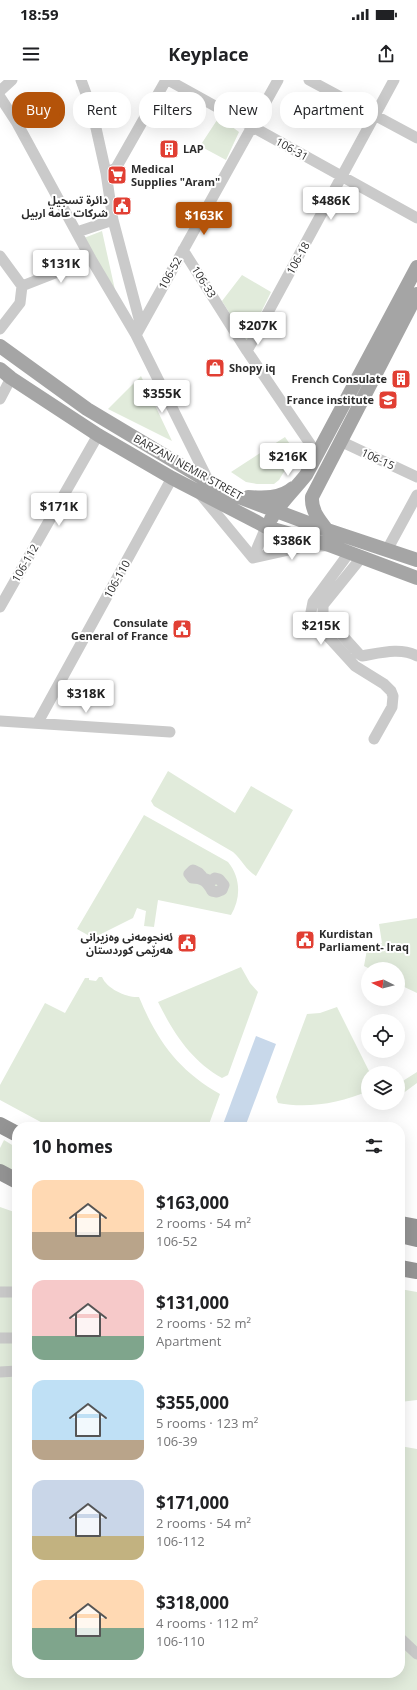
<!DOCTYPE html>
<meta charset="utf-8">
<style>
body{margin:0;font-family:"Open Sans","Noto Sans Arabic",sans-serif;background:#f6f6f6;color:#202124;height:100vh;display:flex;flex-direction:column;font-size:15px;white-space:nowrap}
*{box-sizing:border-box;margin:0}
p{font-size:13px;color:#757577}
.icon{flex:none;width:22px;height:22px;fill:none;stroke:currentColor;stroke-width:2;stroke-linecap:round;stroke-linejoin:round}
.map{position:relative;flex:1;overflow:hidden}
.details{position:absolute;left:12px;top:1042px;width:393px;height:556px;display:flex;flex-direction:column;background:#fff;border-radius:16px;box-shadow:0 4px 16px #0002}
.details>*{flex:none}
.banner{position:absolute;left:12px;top:12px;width:393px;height:36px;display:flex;gap:8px}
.needle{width:26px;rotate:276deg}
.controls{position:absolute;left:361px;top:882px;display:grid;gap:8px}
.controls a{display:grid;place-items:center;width:44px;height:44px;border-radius:50%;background:#fff;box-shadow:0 4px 16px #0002;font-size:20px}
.price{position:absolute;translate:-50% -34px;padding:0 9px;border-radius:4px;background:#fff;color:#222;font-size:13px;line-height:26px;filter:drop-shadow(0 1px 2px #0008)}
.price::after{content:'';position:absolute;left:50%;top:24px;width:12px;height:9px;margin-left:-6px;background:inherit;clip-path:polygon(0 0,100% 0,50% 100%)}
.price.active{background:#b45309;color:#fff}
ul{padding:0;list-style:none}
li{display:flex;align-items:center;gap:12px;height:100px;padding:0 20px}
li span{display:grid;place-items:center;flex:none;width:112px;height:80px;border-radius:12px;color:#555}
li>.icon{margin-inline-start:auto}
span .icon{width:48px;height:48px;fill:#fffc;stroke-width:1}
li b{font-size:17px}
h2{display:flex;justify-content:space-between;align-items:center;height:48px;padding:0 20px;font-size:17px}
.tag{padding:0 14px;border-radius:16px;background:#fff;box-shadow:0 4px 16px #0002;font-size:14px;line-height:36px}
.tag.active{background:#b45309;color:#fff}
.status{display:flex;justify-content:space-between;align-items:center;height:28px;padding:0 20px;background:#fff;direction:ltr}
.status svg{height:11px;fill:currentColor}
header{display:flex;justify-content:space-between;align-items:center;height:52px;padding:0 20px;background:#fff;font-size:18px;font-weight:700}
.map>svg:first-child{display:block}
.green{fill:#e1ebdb}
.water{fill:#c8d8ea}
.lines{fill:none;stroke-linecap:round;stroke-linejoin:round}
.minor{stroke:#cacaca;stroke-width:11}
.major{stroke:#a5a5a5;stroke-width:14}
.highway{stroke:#949494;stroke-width:16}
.labels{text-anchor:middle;stroke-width:4;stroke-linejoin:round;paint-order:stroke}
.poi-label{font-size:11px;font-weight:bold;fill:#2d2d2d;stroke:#fff;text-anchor:end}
.street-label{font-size:11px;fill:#2d2d2d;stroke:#fff}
</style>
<div class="status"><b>18:59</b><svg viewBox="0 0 49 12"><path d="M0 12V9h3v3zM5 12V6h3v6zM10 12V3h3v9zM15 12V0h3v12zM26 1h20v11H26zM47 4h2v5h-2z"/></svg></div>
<header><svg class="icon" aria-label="menu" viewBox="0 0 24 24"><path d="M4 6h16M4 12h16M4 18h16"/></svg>Keyplace<svg class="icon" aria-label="share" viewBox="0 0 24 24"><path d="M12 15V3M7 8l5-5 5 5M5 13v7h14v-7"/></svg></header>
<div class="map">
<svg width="417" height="1610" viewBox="0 0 417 1610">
<rect width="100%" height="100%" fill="#fff"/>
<!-- green -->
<path class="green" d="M219,37L239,52L226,80L200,66Z
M102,151L117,219L84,158Z
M242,195L271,212L247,261L222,221Z
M141,296L172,361L108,329Z
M285,357L294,370V375L279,400L274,404H257L246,402L231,392Z
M168,691L235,733L251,706L293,730L256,796C246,790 242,780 233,772L154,726L151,721Z
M144,735L228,782C241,798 241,818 231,835L158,820L154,847L144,846L146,831L137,828L133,838L93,858L77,849Z
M417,838V913L398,904V889H370L364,886L368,864L382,863L379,844Z
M241,887L250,903L258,912L228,995L222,998C191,981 173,952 158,922Z
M99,897H102C107,909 127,918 139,917C157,961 179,991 220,1014L208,1047H50L0,1020V1005L45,923L65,933L85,898H89V900L96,901Z
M337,927L370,993H368V1011C340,1023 308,1029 278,1023L276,1017L307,934L320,933Z
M417,992V1003L398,1017V1004Z
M4,1060L17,1068V1092L0,1084V1068Z
M0,1127L17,1133V1593H400V1366L417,1369V1610H0Z
M400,1209L417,1212V1320L400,1322Z"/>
<!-- water -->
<path class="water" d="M256,956L276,964L245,1047H222Z"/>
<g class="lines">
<!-- minor -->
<path class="minor" d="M81,0L92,30L106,93L113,140L141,246
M168,0L417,138
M309,0L417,58
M0,11L12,0
M0,17L17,43L91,179L136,255L209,402
M106,93L116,88L166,0
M77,152L113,140
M183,170L247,271L317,374
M0,176L22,206L20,223L0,249
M22,206L91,179
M136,255L278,0
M247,271L394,0
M0,319L11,298
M340,361L417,397
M201,415L253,478
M387,470L417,415
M349,473L313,522L311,532L314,541L355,586L384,604L391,611L393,616L392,627L374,659
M253,478L307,466H323
M253,478L266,447
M361,478L323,525V534L359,574L362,576C380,573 401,567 417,576
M0,527L98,355
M0,641L170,652
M38,642L172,398
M193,790L199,793L197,796L201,795L203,798L211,801L215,798L219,799L224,805L222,810L217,812L212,811C207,802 203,798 192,798L189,794Z
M0,1212H17
M0,1258H17
M0,1292L17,1291
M400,1558L417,1574"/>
<!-- major -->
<path class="major" d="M0,266L87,329L209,402L236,416L327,450L417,480
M0,289L11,298L98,355L172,398L257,442L266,447L329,465L417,498
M248,417C262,418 281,419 293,408
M271,439C279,424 295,409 306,395L417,187
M327,450C319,440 311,430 312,417L417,214"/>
<!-- highway -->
<path class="highway" d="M0,1045L17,1054
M0,1092L17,1101
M400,1144L417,1147
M400,1155L417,1159
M400,1188L417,1191"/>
</g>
<!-- icons -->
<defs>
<g id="building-square" transform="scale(1)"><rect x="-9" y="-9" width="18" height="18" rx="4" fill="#e13f33" stroke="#fff"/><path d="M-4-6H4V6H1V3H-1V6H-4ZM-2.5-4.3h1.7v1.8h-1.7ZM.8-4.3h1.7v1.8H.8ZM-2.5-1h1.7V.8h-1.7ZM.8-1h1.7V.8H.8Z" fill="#fff"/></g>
<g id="supermarket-square" transform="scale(1)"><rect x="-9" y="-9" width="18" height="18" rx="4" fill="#e13f33" stroke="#fff"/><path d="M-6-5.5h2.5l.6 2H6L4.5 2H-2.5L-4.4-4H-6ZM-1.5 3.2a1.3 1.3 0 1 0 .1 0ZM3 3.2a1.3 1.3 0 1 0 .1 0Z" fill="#fff"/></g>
<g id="civic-square" transform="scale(1)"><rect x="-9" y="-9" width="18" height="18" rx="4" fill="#e13f33" stroke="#fff"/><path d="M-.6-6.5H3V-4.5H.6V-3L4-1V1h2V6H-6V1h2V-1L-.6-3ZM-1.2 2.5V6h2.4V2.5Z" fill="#fff"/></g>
<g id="shop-square" transform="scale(1)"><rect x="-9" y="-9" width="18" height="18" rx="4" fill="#e13f33" stroke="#fff"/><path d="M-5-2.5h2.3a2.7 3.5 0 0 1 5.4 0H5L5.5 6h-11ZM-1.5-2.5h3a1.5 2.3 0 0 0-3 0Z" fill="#fff"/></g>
<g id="university-square" transform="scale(1)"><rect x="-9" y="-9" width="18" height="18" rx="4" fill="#e13f33" stroke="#fff"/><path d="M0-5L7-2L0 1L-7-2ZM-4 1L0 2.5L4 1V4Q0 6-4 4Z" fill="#fff"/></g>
</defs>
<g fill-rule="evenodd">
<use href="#building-square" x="169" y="69"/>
<use href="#supermarket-square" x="117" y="95"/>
<use href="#civic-square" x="122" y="126"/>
<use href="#shop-square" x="215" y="288"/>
<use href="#building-square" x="401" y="299"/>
<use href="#university-square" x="388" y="320"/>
<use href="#civic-square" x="182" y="549"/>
<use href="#civic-square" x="305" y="860"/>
<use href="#civic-square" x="187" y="863"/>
</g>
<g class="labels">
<!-- poi labels -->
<g class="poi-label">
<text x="183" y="73" text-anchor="start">LAP</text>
<text x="131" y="93" text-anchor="start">Medical<tspan x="131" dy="13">Supplies "Aram"</tspan></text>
<text x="108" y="124">دائرة تسجيل<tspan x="108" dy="13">شركات عامة اربيل</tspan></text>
<text x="229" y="292" text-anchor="start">Shopy iq</text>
<text x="387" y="303">French Consulate</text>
<text x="374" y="324">France institute</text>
<text x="168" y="547">Consulate<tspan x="168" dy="13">General of France</tspan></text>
<text x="319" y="858" text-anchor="start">Kurdistan<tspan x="319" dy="13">Parliament- Iraq</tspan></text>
<text x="173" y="861">ئەنجومەنی وەزیرانی<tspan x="173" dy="13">هەرێمی کوردستان</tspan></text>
</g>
<!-- street labels -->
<g class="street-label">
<text transform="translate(292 69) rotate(29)" y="4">106-31</text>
<text transform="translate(298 178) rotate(-61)" y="4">106-18</text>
<text transform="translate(170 193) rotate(-61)" y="4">106-52</text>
<text transform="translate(204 202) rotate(58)" y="4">106-33</text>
<text transform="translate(378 379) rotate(25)" y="4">106-15</text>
<text transform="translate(188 387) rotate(29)" y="4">BARZANI NEMIR STREET</text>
<text transform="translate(25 483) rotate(-60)" y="4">106-112</text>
<text transform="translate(117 499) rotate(-61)" y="4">106-110</text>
</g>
</g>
</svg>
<div class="controls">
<a><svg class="needle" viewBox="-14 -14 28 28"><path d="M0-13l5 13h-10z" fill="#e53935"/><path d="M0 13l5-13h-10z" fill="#757577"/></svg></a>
<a><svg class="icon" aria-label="locate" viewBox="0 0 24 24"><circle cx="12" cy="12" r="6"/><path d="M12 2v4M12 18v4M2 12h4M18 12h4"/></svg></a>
<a><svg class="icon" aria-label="layers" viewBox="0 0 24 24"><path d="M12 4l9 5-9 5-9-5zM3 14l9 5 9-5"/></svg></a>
</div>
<b class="price" style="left:331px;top:141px">$486K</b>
<b class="price active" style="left:204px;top:156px">$163K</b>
<b class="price" style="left:61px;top:204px">$131K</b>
<b class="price" style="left:258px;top:266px">$207K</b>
<b class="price" style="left:162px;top:334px">$355K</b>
<b class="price" style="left:288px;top:397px">$216K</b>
<b class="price" style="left:59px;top:447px">$171K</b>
<b class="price" style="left:292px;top:481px">$386K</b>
<b class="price" style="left:321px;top:566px">$215K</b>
<b class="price" style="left:86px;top:634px">$318K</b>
<div class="banner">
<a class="tag active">Buy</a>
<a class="tag">Rent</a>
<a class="tag">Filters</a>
<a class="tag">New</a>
<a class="tag">Apartment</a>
</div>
<section class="details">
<h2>10 homes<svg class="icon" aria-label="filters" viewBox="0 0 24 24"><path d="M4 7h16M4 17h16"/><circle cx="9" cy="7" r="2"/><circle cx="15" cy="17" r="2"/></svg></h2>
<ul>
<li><span style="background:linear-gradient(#ffd9b3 65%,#b9a48a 0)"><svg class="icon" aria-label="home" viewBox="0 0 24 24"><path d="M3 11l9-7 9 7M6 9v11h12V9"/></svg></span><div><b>$163,000</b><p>2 rooms · 54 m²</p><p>106-52</p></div></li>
<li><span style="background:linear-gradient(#f6c9c9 70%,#7fa58c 0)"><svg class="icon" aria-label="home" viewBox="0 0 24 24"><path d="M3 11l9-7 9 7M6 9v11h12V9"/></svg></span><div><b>$131,000</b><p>2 rooms · 52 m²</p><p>Apartment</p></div></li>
<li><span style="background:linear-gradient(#bfe0f5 75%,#b9a48a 0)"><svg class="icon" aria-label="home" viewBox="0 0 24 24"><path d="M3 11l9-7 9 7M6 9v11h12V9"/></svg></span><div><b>$355,000</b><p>5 rooms · 123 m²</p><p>106-39</p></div></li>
<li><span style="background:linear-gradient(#c9d6e8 70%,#c2b280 0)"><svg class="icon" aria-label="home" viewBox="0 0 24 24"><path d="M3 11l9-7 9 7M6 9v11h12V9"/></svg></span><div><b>$171,000</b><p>2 rooms · 54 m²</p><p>106-112</p></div></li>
<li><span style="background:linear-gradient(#ffd9b3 60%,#7fa58c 0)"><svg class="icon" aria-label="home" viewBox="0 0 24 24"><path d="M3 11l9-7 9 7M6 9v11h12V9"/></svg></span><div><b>$318,000</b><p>4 rooms · 112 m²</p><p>106-110</p></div></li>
</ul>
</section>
</div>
